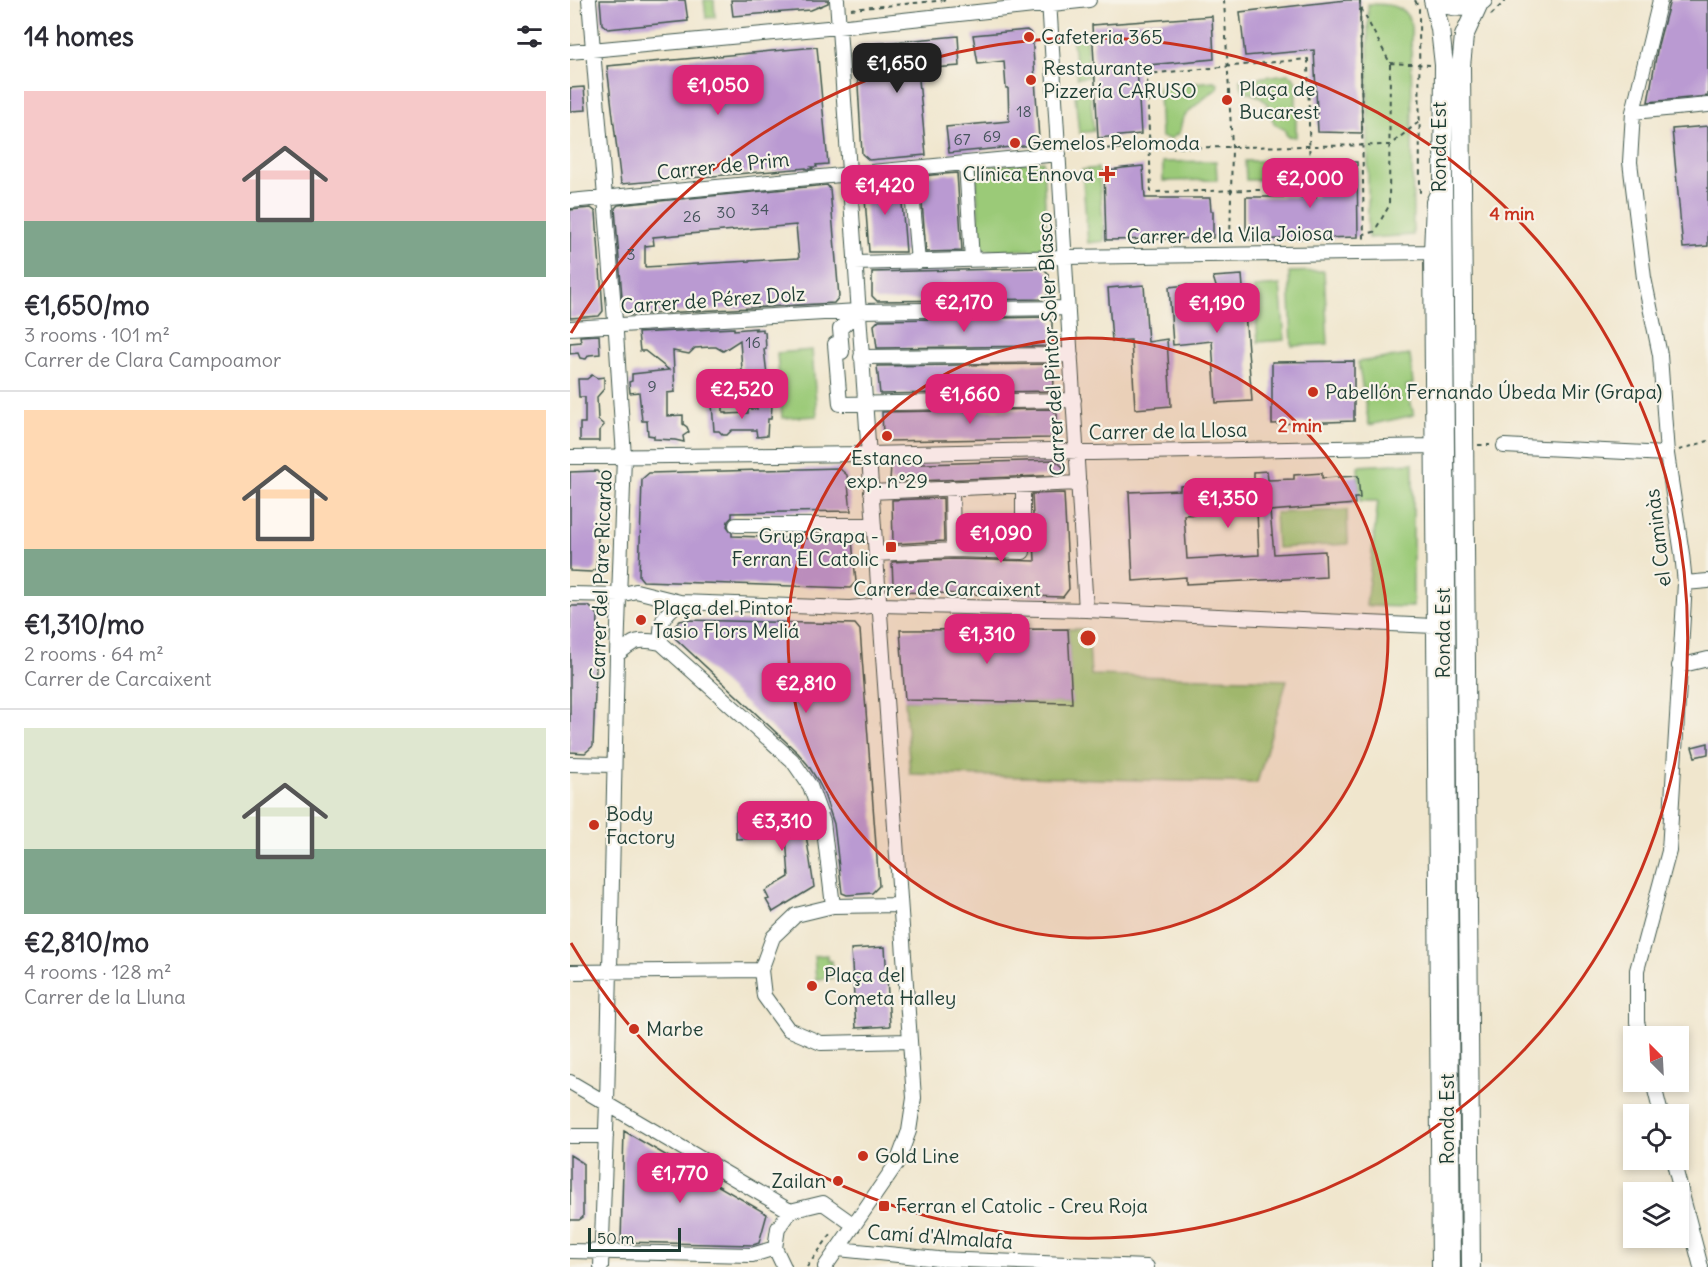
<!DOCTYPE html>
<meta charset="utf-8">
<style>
body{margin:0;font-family:Delius,sans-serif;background:#f2f2f3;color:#2b2b33;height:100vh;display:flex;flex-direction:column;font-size:22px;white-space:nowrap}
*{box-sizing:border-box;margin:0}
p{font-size:20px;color:#7c7c81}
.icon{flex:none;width:33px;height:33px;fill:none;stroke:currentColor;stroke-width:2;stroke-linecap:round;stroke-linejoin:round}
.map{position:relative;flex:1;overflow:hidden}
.details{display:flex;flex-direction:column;background:#fff;width:570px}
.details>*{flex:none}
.needle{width:39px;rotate:336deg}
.controls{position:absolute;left:1053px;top:1026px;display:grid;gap:12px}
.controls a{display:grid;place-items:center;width:66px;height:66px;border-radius:0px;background:#fff;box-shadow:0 3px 9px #0003;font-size:30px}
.scale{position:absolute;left:18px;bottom:15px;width:93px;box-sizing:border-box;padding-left:6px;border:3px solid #1f3d34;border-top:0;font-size:16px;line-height:21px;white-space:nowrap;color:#1f3d34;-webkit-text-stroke:4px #f7f3e8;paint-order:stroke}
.price{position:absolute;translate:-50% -51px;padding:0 14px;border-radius:12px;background:#db2777;color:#fff;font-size:20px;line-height:39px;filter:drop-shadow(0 2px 3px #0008)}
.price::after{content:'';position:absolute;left:50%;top:36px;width:18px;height:14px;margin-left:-9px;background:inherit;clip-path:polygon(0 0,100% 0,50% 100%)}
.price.selected{background:#222;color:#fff}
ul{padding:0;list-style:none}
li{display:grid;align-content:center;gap:12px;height:318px;padding:0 24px}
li+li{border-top:2px solid #e1e1e2}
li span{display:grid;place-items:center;height:186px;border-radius:0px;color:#555}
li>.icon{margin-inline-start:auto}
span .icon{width:108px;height:108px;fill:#fffc;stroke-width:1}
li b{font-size:26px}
h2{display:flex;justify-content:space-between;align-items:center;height:72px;padding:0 24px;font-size:26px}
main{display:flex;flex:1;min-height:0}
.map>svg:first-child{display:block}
.green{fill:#9bca78;stroke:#5d8456;stroke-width:1.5}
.building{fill:#ba9ad2;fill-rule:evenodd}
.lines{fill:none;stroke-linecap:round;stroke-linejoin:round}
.minor-casing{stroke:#3e564b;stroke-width:16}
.major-casing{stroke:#3e564b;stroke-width:20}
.path{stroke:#3e564b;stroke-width:2;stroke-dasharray:4.5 4.5;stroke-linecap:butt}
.minor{stroke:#fff;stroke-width:14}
.major{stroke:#fff;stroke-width:18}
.ring{fill:none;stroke:#c8321e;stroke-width:3}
.poi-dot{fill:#c8321e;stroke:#f7f3e8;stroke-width:2}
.labels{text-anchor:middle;stroke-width:4.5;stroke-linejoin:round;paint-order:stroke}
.number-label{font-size:16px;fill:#46545c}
.poi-label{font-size:20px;fill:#1f3d34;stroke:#f7f3e8;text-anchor:start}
.street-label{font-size:20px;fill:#1f3d34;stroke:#f7f3e8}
.centre{fill:#c8321e;stroke:#f7f3e8;stroke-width:3}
.ring-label{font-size:18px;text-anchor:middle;font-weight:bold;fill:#c8321e;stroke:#f7f3e8;stroke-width:4.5;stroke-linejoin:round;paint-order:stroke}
</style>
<main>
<section class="details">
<h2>14 homes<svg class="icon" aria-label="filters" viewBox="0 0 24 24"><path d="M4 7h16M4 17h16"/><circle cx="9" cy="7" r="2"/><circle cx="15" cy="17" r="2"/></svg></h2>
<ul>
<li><span style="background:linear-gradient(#f6c9c9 70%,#7fa58c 0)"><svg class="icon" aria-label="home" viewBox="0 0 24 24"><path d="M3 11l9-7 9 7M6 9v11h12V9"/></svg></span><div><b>€1,650/mo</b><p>3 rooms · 101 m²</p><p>Carrer de Clara Campoamor</p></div></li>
<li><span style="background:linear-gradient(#ffd9b3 75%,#7fa58c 0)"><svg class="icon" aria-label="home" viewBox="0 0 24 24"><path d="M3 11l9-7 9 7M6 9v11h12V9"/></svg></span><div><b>€1,310/mo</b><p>2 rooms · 64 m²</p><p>Carrer de Carcaixent</p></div></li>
<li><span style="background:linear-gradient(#dfe7d0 65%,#7fa58c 0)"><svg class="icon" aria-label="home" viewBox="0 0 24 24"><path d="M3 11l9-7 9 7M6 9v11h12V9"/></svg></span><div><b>€2,810/mo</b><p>4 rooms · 128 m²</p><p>Carrer de la Lluna</p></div></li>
</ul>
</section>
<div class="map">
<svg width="1138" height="1267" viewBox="0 0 1138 1267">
<rect width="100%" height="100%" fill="#f7f3e8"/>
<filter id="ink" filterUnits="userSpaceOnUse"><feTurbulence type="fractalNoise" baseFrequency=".0167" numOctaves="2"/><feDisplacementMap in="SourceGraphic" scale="12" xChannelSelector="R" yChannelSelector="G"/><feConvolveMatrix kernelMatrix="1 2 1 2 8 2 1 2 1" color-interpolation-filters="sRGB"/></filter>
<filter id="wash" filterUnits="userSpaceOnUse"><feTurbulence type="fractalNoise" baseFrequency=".008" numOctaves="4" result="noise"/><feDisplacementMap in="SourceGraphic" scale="24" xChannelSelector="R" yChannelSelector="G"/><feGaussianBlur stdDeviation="1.35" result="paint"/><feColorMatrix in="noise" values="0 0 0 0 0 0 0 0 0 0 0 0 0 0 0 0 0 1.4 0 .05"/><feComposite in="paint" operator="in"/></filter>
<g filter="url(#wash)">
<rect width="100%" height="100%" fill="#f0e6cd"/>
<!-- green -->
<path class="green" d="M134,0H144L145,17L136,18Z
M798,4C816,5 833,2 841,23L843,235L798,238Z
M515,31L520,77L507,78L502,33Z
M718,74L723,76L726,82V137L717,136L714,129L704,124L697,103L688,96L673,90L670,80Z
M644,81L648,83L647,89C641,92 616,113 613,118C611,122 611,128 609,133L600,139L591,137L589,90L591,86Z
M520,92L524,131L509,133L505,94Z
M727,160V179L676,180L675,161Z
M473,161L477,250H410L406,168Z
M646,161L647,180L593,181V162Z
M528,168L535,241L518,243L512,170Z
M754,271L758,344L722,346L719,272Z
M710,285L715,340L688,342L684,287Z
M242,350L247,416L212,418L207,353Z
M840,355L843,384L836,386L844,415L799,425L788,362Z
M843,463V607L796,606L808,501H790L788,466Z
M777,510L778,544L707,548L705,513Z
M498,629H518L521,675L717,680L687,783L340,774L335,700L501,703Z
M257,955V961H262L263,973H261L262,978L246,979L244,956Z"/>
<g id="blocks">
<!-- building -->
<path class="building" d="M30,0H115L118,21L38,29L32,24Z
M161,0H258V3L241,10L163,16Z
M776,0H790L792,133L748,132L744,50L675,56L670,12Z
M1100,0H1138V96L1078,102L1088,45Z
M642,16L644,59L567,66L571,134L528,138L522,25Z
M457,30L462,34L469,139L464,145L379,153L376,127L439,121L438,88H436L434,61L408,64L403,35Z
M388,36L390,66L348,69L356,155L299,160L292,154L286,51L290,45Z
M247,47L258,164L246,165L247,167H241L243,169H236V168L51,184L37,66Z
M14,87L16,110L0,111V88Z
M1138,126V246L1113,248L1102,129Z
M745,162H787L788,237L676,240V197H746Z
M573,166L575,198H640L641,211H643V238L536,240L534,171L547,170L546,169L553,168Z
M387,173L392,251L356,252L350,176Z
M330,178L336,252H299L294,185L297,182Z
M257,185L260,189L269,297L264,303L59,315L53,309L45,208L48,205ZM226,225L229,258L75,267V246L84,245L83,237Z
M21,208L26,212L33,311L29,316L0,318V210Z
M473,268L479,274V293L472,299L307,301L302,296V272Z
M672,275L682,401L646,403L642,341L603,345L599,287L617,285L618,301L650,299L643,277Z
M574,285L578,342L597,339L601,406L565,409L561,340L542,341L538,288Z
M477,317L482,322V342L479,346L307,348L304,325L309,320Z
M164,328V330L187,328L184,330L193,329V332H195L196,349H194L197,375H199L201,386L187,387L182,385L160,387V389L141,392V389L134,390L133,372L169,371L168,370H172L170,340L153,351L146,347H141L125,348L119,354L103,351L105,392L97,393V416L113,415V424L117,427L119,432L113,436L114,442L105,440L84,439V436L78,435L77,421H72L69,392L60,393L59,382L62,381V374L99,370L75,351H70L68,333Z
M29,335L30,354L19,355L16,359L10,358L8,353L0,354V343L11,342L10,336Z
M784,361V421L702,424V362Z
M480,364L483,368L484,387L480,391L310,394L307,366Z
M22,375L27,378L34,377V389L27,397L28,420L34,425L29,431V441H10V423H15V397H9L8,379H17Z
M142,404H153V413H157V414L178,413V409H187L186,405H202L201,419H198L197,436L187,437L186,430H162L157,435H153L149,431H144Z
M482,409L487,414L488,433L481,438L318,441L313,435L312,412Z
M485,460L493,467V475L322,482L320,481L321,465Z
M269,468L277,475L281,511L162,513V517L158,521L157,526L162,533V536L282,540L286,582L280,588L73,581L69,576L72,479L79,473Z
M27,471L32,477L26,568L22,572L0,571V472Z
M697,471L698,480L724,479V475L752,473V478L788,476L790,498H784L785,504L700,511L704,554L755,551L756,577L616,584V577L563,581L559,492L610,490V486L684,482V472ZM687,511L689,555L617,559L614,515Z
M494,493L499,589L493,597L330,592L323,584L322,562L383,559L465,561L462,494Z
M373,498L374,541L323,544L322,500Z
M0,606H19L28,615L23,746L15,753L0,752Z
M115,620L285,624L290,630L309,886L302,893L277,895L272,893L264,824L253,791L248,781L238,765L228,753L105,638L102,629L110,621Z
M498,629L502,703L335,700L330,630Z
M1138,743V754L1125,757L1122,747Z
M166,812L233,815L244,887L203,912L196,900L199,899L195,891L219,877L216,837L166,839Z
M315,947L320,1026L286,1028L281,949Z
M54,1131L197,1214L189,1243L183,1245L51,1242Z
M0,1155L13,1163V1217L9,1220H0Z"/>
</g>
</g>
<g filter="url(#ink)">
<use href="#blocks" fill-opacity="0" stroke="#3e564b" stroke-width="1.5"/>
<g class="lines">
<!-- minor casing -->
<g class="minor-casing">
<path id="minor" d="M19,0L46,333L54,457L47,655L37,1103L31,1267
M479,0L516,610
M0,52L268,27L519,0
M1063,112L1138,105
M396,163L402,260
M340,168L348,262
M0,201L489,154
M285,263L495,257L861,252
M0,328L288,311L498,308
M265,344L270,404L504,400
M272,352L270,329L288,311
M291,357L501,355
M934,446L1097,454
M0,457L298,454L480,450L523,453L863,446
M382,488L383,550L453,552V485
M301,492L509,483
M166,525H303
M306,554L383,550
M1115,583L1138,581
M0,594L50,595L66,591L110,602L280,608L310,605L516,610L864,626
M110,602C92,616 90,621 91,643L222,760L240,786L253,822L263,906
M47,655C64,640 68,638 91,643
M1109,666L1138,659
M0,764L44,765
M330,905L263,906L226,915L203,937L191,970L194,996L218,1029L251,1043L340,1041
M0,972L191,970
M1071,1036L1067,1022V970L1099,851L1115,583L1112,554L1097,454L1090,355L1074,278L1060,162L1063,112L1090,0
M0,1082L220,1211
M1083,1082L1091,1114
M0,1136H36
M1103,1160L1131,1267
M268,1249L368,1259L577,1267
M0,1251L182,1255L205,1248
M214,1267L205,1248L208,1228L220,1211L253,1203L284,1225
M255,1267L327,1163L339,1131L344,1098L267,0
M869,1267L861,252L863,202L871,185"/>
</g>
<!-- major casing -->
<g class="major-casing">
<path id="major" d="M863,0L870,29L874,65L873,180L881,1267
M867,0C882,9 898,9 913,0
M901,1267L891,66L894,36L909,3"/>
</g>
<!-- path -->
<path class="path" d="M654,0L662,147L660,243
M790,0L794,240
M845,0L849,9L850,197
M791,8L820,63L819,206L804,232L794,234
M281,9L377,0
M921,15L936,0
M738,59L740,189L581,192L577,74Z
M820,63L860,65
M501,149L820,145L850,121
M908,445H920
M1109,450L1138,441
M237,1267L261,1234"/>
<!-- minor -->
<use href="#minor" class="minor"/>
<!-- major -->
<use href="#major" class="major"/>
</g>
</g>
<!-- distance rings -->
<circle cx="518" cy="638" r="300" fill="#c8321e" fill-opacity=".12"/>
<g class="ring">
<circle cx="518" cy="638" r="300"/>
<path d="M1 333A600 600 0 1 1 1 943"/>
</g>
<!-- markers -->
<g class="poi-dot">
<circle cx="459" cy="37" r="6"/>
<circle cx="461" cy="80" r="6"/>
<circle cx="657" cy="100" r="6"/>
<circle cx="445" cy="143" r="6"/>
<path d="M534 165h6v6h6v6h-6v6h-6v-6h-6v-6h6z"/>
<circle cx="743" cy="392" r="6"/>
<circle cx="317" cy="436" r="6"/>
<rect x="315" y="541" width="12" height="12" rx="3"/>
<circle cx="71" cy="620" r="6"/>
<circle cx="24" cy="825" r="6"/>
<circle cx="242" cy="986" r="6"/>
<circle cx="64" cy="1029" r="6"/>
<circle cx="293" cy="1156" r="6"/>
<circle cx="268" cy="1181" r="6"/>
<rect x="308" y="1200" width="12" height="12" rx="3"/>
</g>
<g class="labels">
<!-- number labels -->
<g class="number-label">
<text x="454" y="117">18</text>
<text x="422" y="142">69</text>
<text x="392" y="145">67</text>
<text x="190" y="215">34</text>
<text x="156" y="218">30</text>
<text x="122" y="222">26</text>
<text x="61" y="260">3</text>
<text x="183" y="348">16</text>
<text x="82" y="392">9</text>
</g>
<!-- poi labels -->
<g class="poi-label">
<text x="471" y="44">Cafeteria 365</text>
<text x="473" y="75">Restaurante<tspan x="473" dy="23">Pizzería CARUSO</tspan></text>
<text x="669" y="96">Plaça de<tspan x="669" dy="23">Bucarest</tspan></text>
<text x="457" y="150">Gemelos Pelomoda</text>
<text x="524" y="181" text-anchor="end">Clínica Ennova</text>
<text x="755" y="399">Pabellón Fernando Úbeda Mir (Grapa)</text>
<text x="317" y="465" text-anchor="middle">Estanco<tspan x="317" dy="23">exp. nº29</tspan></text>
<text x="309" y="543" text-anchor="end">Grup Grapa -<tspan x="309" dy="23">Ferran El Catolic</tspan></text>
<text x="83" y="615">Plaça del Pintor<tspan x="83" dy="23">Tasio Flors Meliá</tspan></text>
<text x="36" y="821">Body<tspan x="36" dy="23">Factory</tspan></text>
<text x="254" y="982">Plaça del<tspan x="254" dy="23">Cometa Halley</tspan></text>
<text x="76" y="1036">Marbe</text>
<text x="305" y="1163">Gold Line</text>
<text x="256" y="1188" text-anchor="end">Zailan</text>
<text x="326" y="1213">Ferran el Catolic - Creu Roja</text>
</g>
<!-- street labels -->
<g class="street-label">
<text transform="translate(869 147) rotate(-90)" y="7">Ronda Est</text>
<text transform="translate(153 166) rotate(-6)" y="7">Carrer de Prim</text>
<text transform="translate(660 235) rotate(-1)" y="7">Carrer de la Vila Joiosa</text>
<text transform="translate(143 300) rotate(-4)" y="7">Carrer de Pérez Dolz</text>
<text transform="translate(481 344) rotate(-93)" y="7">Carrer del Pintor Soler Blasco</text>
<text transform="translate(598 431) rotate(-1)" y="7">Carrer de la Llosa</text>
<text transform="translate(1088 538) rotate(-97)" y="7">el Caminàs</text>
<text transform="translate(31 575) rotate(-88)" y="7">Carrer del Pare Ricardo</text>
<text x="377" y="596">Carrer de Carcaixent</text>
<text transform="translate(873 633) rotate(-90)" y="7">Ronda Est</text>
<text transform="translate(877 1119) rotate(-90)" y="7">Ronda Est</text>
<text transform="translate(370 1237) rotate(4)" y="7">Camí d'Almalafa</text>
</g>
</g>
<circle cx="518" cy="638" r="9" class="centre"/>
<g class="ring-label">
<text x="942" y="220">4 min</text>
<text x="730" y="432">2 min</text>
</g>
</svg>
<div class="controls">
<a><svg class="needle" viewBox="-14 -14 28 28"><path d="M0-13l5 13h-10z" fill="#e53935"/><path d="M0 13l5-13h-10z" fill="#7c7c81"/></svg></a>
<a><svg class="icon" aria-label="locate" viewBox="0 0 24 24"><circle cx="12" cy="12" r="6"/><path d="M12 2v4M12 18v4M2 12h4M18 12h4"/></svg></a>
<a><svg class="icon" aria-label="layers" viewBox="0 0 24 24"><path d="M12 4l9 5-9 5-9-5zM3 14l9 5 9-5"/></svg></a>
</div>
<div class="scale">50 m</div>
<b class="price selected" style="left:327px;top:94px">€1,650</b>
<b class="price" style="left:148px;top:116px">€1,050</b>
<b class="price" style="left:740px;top:209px">€2,000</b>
<b class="price" style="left:315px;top:216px">€1,420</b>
<b class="price" style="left:394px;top:333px">€2,170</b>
<b class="price" style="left:647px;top:334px">€1,190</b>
<b class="price" style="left:172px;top:420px">€2,520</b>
<b class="price" style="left:400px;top:425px">€1,660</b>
<b class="price" style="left:658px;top:529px">€1,350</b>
<b class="price" style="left:431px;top:564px">€1,090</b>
<b class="price" style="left:417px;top:665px">€1,310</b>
<b class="price" style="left:236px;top:714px">€2,810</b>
<b class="price" style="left:212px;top:852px">€3,310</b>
<b class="price" style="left:110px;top:1204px">€1,770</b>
</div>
</main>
